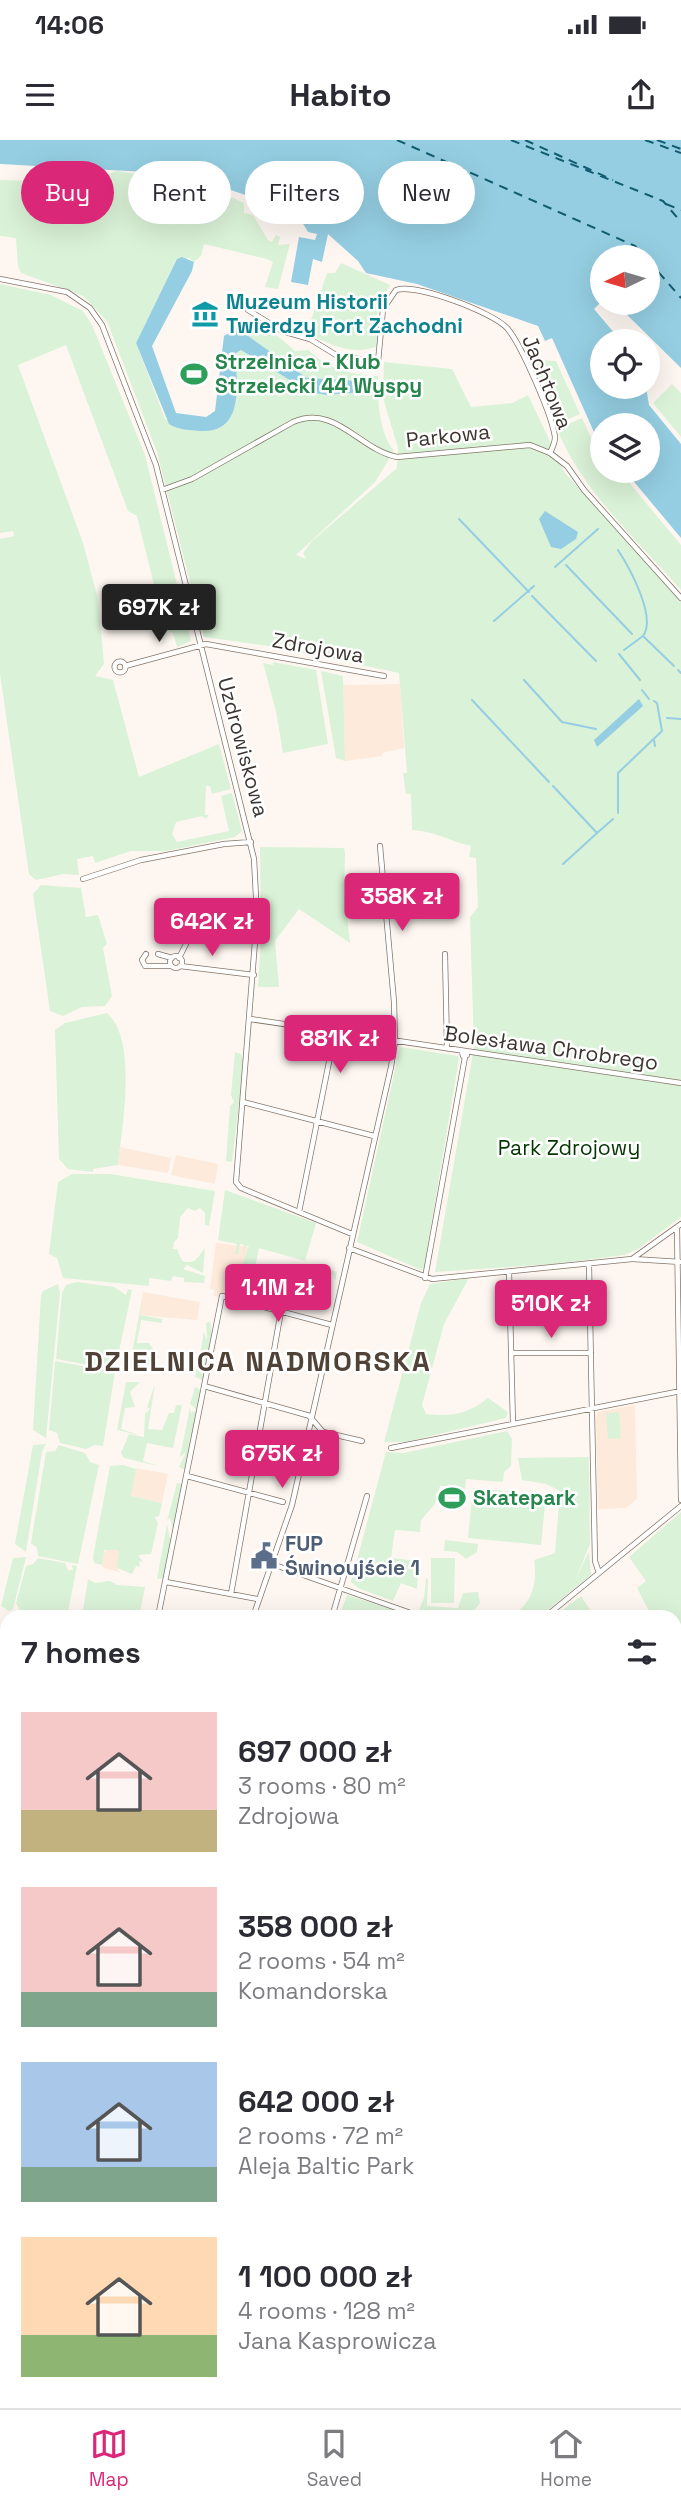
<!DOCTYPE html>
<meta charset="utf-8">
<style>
body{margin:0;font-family:"Space Grotesk",sans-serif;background:#f2f2f3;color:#2b2b33;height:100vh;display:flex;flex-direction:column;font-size:26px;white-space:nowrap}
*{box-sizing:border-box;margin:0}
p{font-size:23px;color:#7c7c81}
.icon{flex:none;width:38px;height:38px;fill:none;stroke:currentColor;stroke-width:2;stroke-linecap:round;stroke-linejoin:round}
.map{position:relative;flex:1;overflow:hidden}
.sheet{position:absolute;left:0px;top:1470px;width:682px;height:798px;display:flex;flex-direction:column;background:#fff;border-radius:21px 21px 0 0;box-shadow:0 7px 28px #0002}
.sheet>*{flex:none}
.hud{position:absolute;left:21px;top:21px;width:640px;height:63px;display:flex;gap:14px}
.needle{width:46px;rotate:265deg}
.fabs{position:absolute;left:590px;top:105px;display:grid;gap:14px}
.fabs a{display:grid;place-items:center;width:70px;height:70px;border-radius:50%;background:#fff;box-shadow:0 7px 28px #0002;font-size:35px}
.price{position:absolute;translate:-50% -60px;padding:0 16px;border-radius:7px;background:#db2777;color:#fff;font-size:23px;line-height:46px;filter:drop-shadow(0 2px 4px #0008)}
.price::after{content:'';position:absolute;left:50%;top:42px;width:21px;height:16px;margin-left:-10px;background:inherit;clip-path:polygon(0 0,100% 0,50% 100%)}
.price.current{background:#222;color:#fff}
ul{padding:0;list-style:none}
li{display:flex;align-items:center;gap:21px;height:175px;padding:0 21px}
li span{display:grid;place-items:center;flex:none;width:196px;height:140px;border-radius:0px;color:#555}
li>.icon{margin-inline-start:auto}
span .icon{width:84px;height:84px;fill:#fffc;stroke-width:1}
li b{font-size:30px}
h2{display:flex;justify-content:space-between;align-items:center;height:84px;padding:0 21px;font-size:30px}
.chip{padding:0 24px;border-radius:32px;background:#fff;box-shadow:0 7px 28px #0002;font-size:24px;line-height:63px}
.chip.current{background:#db2777;color:#fff}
.status{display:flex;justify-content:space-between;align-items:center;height:49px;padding:0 35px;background:#fff;direction:ltr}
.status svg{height:19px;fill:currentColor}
header{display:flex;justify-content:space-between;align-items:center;height:91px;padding:0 21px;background:#fff;font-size:32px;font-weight:700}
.dock{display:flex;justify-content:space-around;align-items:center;height:98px;border-top:2px solid #e1e1e2;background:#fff;font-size:19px;color:#7c7c81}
.dock a{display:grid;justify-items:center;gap:4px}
.dock .current{color:#db2777}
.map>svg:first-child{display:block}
.built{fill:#fdeada}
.green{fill:#daf2d7}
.water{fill:#95cee2}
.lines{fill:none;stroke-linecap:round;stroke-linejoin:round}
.stream{stroke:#95cee2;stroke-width:2}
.ferry{stroke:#105c71;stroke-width:2;stroke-dasharray:9 7;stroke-linecap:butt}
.minor-casing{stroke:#847568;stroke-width:6}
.minor{stroke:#fff;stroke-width:4.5}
.rail-casing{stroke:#98918b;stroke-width:4.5}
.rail{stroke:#fff;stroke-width:2;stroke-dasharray:5;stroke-linecap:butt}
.labels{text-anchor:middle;stroke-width:5;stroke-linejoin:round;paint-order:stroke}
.culture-label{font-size:21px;font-weight:bold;fill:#0d838f;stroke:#fff;text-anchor:start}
.leisure-label{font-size:21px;font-weight:bold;fill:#27864d;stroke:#fff;text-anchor:start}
.street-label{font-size:21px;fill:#3c352f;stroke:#fff}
.park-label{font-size:21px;fill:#043602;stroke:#fff}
.service-label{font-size:21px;font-weight:bold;fill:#4e5e75;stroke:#fff;text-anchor:start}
.district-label{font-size:28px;font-weight:bold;letter-spacing:2px;fill:#504236;stroke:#fff}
</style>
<div class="status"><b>14:06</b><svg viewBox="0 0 49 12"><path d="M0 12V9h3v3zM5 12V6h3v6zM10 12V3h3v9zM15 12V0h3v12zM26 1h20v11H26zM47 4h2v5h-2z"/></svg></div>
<header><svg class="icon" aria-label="menu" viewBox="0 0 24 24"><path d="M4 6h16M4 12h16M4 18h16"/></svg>Habito<svg class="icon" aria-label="share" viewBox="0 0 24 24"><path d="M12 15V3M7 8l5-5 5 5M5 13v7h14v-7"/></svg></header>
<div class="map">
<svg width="681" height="2268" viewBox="0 0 681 2268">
<rect width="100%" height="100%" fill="#fef7f1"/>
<!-- built -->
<path class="built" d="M400,544L404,608L382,613V616L345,621L343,545Z
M120,1007L171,1018L168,1033L118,1025Z
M176,1015L218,1024L215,1044L171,1035Z
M216,1103L259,1108L247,1160L221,1153L219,1157L214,1156V1150L210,1149Z
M143,1152L200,1162L197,1180L139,1175Z
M635,1265L637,1359L626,1368L598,1369L596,1276L598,1272Z
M136,1328L168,1334L162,1363L131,1356Z
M108,1408L120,1410L117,1428L120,1432L104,1428L99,1422L101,1415Z"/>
<!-- green -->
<path class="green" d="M116,31L168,38L193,54L233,58L244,63V73L253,75L268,100L272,102L276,95L280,97L278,105L290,104L278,149L265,147L273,122L267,119L204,104L201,116L194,122L189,118L177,119L136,203L165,279C240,309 236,276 236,213L241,210L309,252L360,241L307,238L237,188L247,179L265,185L295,211L309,210C326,229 353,235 378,236C378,261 378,290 394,311L375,342L296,415L306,419L303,413L312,401L397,328L398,308L383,258L384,222L452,229L471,267L512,263L528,255L565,333L681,462V1077L638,1109L624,1115L554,1124L435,1132L474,907L470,777L478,767L476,718L469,717L471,706C449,701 435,691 412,690L411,654H406L403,633H407L399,533L276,507L204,497L157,312L107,181L83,156L21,133L18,126L16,98L0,96V40L37,41L47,36L62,39L99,36L100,44L103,45L104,36Z
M341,123L390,145L377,168L379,205C356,217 328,205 307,192L327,133H335Z
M0,144L51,155L83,171L92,185L145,315L191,501L177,507L173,493L165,489L137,376L128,371L66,205L18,225L83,403L98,459L104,524L95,536L113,540L139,637L219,604L231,649L212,654L210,646H206L205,675H209L206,679L202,676L176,682L172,694L177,702L229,691L221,656L232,653L242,691L235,697L167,711H131L95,723L93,716L77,719L79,735L63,734L36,740L29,734L0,534V399L14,396L13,391L0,393Z
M536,220L556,221L580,274L555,285L528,224Z
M672,244L681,253V297L653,263Z
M582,278L602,323V331H606L610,339L622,334L681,405V450C637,400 582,351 557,289Z
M273,522L316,530L328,604L283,613L276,571L263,523L273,525Z
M321,531L343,536L345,621L336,618Z
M260,707L344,708L345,713L344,751L350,803L299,769L275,801L279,847H258L261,796Z
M41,745L81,748L86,777L98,775L107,804L103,808L112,856L105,866L82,867L63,876L50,871L33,754Z
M107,873C138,900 122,987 118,1025L93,1029V1032L68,1029L59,1019L55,890L65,883Z
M400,907L458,916L459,919L424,1128L421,1130L357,1102Z
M235,912L241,914L244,922L232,1022L226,1021L230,966L234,962L231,955Z
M72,1034H110L215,1051L209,1086L205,1085V1073L200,1068L195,1071L188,1068L180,1077L178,1098L174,1102L173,1109H177L182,1121C197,1125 198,1116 205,1108L203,1133L187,1125L183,1129L205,1136L204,1143L184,1142V1138L173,1136L171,1141L149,1138V1146L63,1138L57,1118L49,1114L58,1042Z
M225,1050L316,1083L305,1121L259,1108L251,1146L243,1142L241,1128L249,1106H246L243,1115L244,1105L240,1104L238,1115L235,1114L237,1104L218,1100Z
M314,1125L337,1132L335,1141L333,1135L328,1134L326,1152L314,1148L318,1131L313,1129Z
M469,1138L444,1184L422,1265L426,1274C452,1277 468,1274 488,1258L508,1272L506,1278L406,1302H384L421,1163L430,1144Z
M77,1142L114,1147L126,1155L128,1149L132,1150L115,1230L56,1219L62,1153L66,1145Z
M58,1144L60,1153L46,1298L33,1290L41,1155L43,1151Z
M142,1160L140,1175L162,1179V1183L141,1180L137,1203H149L159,1217L149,1224L147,1231L129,1228Z
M210,1182L212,1194L203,1240L195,1237C199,1218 201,1210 204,1191L206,1199L207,1198L206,1183Z
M55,1221L115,1232L103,1306L95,1305L86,1309L60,1303L57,1293L49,1290Z
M126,1242H140L130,1252L135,1267L125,1268L121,1289L139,1295L117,1290Z
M155,1244L148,1289L162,1290L169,1273H174L176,1265H182L173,1308L147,1303L143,1321L158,1326L124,1318L121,1313L129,1294L144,1297L145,1274L150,1269L147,1267Z
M195,1247L201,1250L186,1330L179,1327L186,1312L180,1317L190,1267L191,1273L197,1270L190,1264Z
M619,1272L621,1298L608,1299L606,1273Z
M507,1291L512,1299L511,1326L504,1332L503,1342L466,1339L465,1348L440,1346L435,1364L421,1380L420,1392L395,1390L391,1418L419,1421L417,1449L401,1443L393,1461L358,1448L351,1442L386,1312L403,1313Z
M46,1304L42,1312L26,1412L15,1404L33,1305Z
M59,1305L85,1313L90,1322L99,1325L78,1424L38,1416L37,1408L31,1403L46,1312L55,1311Z
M589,1317L590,1404L575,1441L589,1411L591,1435L539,1477H507C531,1468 538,1444 534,1420L555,1413L560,1351L546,1344L522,1340L518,1318Z
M123,1325L136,1329L131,1356L162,1363L159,1376L155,1377L158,1383L151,1414L138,1415L143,1422L139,1421L140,1427L136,1426L132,1434L117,1428L119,1410H104L102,1425L94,1423L93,1417L110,1326Z
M177,1343L183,1344L164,1438L157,1439L167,1384L170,1400L173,1392L170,1377L167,1381Z
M473,1348L546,1355L541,1405L468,1398Z
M681,1372V1557L676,1565V1477H652L637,1448L646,1441L629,1417Z
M445,1400L478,1404L477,1412L466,1419L457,1412L444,1411Z
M26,1417L13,1469L9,1471L1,1466L13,1418Z
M38,1418L65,1423L68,1430H73L72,1425L77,1426L67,1477L23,1476L16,1463L26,1426L33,1424Z
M431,1418H455L454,1463H431Z
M426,1438L428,1439L427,1466L458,1468L463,1453L478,1452L480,1463L469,1477L417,1475L424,1458Z
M88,1439L95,1443L110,1441L117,1445L145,1447L139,1477H82Z
M347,1455L417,1477H339Z
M581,1456L595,1477H553Z
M7,1495V1559L3,1558C0,1535 1,1518 7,1495Z
M0,1560L7,1561V1644H0Z
M0,1768L7,1770V1894L0,1892Z
M7,1930V2261H179L175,2268H0V1946Z
M676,2178L681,2182V2268H486L490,2261H676Z"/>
<!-- water -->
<path class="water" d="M0,0H681V228L615,163H648V117H602V161L594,169L621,201H602V247H646L649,265L681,304V398L625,331H648V285H602V310L552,198L545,201L538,186L417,144L366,133L358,121L328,94L322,122L313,119L308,145L291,142L299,97L315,100L317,94L308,92L299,77L284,68L183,34L0,24Z
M182,117L194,122L192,131L152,206L176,273L206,277L215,271L224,196L237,188L307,238L360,241L361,252L327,255L309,252L241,210L236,213C236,245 245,293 201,291C190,290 178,290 169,284L136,203L177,119Z
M545,371L578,392L576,399L561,409L551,407L539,379Z
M639,559L643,566L597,607L594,600Z"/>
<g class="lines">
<!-- stream -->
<path class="stream" d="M459,379L529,452
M618,410C629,427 657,477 643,496
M566,425L632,494
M555,427L598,389
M532,456L596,521
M494,481L534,446
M624,510L643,496L674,526
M619,514L640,540
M678,530L681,533
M524,540L562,582L596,589
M642,550L649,559
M472,560L549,642
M667,578L681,579
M654,600L655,606
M553,646L597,693L613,679
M618,673V633L662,591L657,563L654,561
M563,724L596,694"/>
<!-- ferry -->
<path class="ferry" d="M397,0L635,106L645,117
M511,0L663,61L681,82
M525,0L613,40
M645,0L681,13
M657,0L681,9
M666,64L681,70
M648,120L681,158"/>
<!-- minor casing -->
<g class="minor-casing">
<path id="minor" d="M0,139L67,152L90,168L102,185L156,325L254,719L257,776L236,1042L241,1048L352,1094
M248,170L282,191L310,199L336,215L378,222L383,169L396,150C416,143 492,172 507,188C521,204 552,275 555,297C555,303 553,307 550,313
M162,350L192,339L293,282C336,264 358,309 397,317L530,305L550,313L567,326L584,350L681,458
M114.5 527a5.5 5.5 0 1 1 11 0a5.5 5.5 0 1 1-11 0Z
M125,526L206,504L384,536
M83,739L141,720L224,704L251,702
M146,814L142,820L145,826H171
M158,814L172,818
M445,814L447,908
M170 822a6 6 0 1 1 12 0a6 6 0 1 1-12 0Z
M179,818L186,804L184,770
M180,826L254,835
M250,879L681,943
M466,911L467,915L463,916L462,912Z
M243,962L374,996
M299,1072L335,892
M677,1088L681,1360
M349,1108L432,1139L632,1119L681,1084
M633,1119L681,1122
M589,1125L595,1421L599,1433
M509,1132L513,1284
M425,1138L465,917
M511,1213H591
M204,1246L310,1276
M310,1277L323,1292L362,1301
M391,1308L681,1251
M187,1336L283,1362
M272,1424L422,1477
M166,1442L257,1459
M231,1454L281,1171
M158,1477L222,1156L332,1185
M253,1477L292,1365L391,927L395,901L394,862L380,706
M332,1477L367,1356
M545,1477L681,1366
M676,1578L681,1581
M676,1620L681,1611
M676,1775L681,1779
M676,1835L681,1825
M676,1897L681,1900
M0,1932L7,1915
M676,2041L681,2031
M676,2168L681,2172
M227,2268L230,2261
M299,2268L304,2261
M360,2268L364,2261
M409,2268L413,2261
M434,2268L438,2261"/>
</g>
<!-- minor -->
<use href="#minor" class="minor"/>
<!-- rail casing -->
<g class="rail-casing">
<path id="rail" d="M676,1922V1921
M480,2268L484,2261"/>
</g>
<!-- rail -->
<use href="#rail" class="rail"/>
</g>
<!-- icons -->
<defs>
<g id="museum-bare" transform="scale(2.1)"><path d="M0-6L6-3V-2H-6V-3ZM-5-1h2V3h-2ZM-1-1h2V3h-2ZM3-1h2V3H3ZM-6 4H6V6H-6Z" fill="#0f9aa8" stroke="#fff" stroke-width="2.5" paint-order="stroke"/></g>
<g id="stadium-bare" transform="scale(2.1)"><path d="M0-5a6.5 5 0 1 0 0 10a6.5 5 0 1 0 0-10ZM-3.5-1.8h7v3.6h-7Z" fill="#2e9e5b" stroke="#fff" stroke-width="2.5" paint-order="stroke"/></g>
<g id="civic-bare" transform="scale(2.1)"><path d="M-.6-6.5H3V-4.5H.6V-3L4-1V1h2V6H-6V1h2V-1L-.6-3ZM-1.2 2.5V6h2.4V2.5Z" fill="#5c6f8a" stroke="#fff" stroke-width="2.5" paint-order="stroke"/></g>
</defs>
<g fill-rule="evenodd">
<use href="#museum-bare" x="205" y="174"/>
<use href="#stadium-bare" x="194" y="234"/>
<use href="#stadium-bare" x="452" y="1358"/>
<use href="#civic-bare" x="264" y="1416"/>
</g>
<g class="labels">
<!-- culture labels -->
<g class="culture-label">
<text x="226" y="169">Muzeum Historii<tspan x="226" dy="24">Twierdzy Fort Zachodni</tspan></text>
</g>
<!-- leisure labels -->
<g class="leisure-label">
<text x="215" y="229">Strzelnica - Klub<tspan x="215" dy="24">Strzelecki 44 Wyspy</tspan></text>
<text x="473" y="1365">Skatepark</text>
</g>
<!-- street labels -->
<g class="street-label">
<text transform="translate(547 242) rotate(68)" y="7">Jachtowa</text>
<text transform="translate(448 296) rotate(-6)" y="7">Parkowa</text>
<text transform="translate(318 508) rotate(10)" y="7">Zdrojowa</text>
<text transform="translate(243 607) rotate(75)" y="7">Uzdrowiskowa</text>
<text transform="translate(551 908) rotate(8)" y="7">Bolesława Chrobrego</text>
</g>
<!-- park labels -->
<g class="park-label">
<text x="569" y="1015">Park Zdrojowy</text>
</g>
<!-- service labels -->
<g class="service-label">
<text x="285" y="1411">FUP<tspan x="285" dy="24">Świnoujście 1</tspan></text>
</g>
<!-- district labels -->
<g class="district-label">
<text x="258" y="1231">DZIELNICA NADMORSKA</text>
</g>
</g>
</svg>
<div class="fabs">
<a><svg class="needle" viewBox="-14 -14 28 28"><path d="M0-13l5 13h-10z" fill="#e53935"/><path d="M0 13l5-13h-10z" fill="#7c7c81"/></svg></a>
<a><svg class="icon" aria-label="locate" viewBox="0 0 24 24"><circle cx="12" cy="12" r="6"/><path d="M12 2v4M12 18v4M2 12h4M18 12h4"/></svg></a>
<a><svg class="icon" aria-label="layers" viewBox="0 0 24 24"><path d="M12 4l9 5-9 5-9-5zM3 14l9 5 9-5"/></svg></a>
</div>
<b class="price current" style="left:159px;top:504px">697K zł</b>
<b class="price" style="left:402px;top:793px">358K zł</b>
<b class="price" style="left:212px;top:818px">642K zł</b>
<b class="price" style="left:340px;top:935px">881K zł</b>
<b class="price" style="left:278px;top:1184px">1.1M zł</b>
<b class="price" style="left:551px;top:1200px">510K zł</b>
<b class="price" style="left:282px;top:1350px">675K zł</b>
<div class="hud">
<a class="chip current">Buy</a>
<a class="chip">Rent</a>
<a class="chip">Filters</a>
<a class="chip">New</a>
</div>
<section class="sheet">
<h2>7 homes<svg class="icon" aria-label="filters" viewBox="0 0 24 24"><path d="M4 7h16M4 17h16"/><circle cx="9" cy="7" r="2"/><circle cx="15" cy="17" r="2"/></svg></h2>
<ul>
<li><span style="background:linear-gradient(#f6c9c9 70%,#c2b280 0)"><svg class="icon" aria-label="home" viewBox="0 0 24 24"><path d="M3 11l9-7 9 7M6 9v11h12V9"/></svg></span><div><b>697 000 zł</b><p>3 rooms · 80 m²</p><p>Zdrojowa</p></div></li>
<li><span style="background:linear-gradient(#f6c9c9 75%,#7fa58c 0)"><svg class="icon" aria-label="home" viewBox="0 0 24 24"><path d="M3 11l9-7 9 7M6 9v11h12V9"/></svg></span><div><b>358 000 zł</b><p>2 rooms · 54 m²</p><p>Komandorska</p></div></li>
<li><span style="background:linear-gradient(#a9c7e8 75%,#7fa58c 0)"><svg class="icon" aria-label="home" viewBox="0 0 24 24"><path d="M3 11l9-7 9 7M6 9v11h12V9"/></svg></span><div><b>642 000 zł</b><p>2 rooms · 72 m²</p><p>Aleja Baltic Park</p></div></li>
<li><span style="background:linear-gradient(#ffd9b3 70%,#8fb573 0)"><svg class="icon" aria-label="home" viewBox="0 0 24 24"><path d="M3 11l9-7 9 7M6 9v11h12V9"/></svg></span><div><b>1 100 000 zł</b><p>4 rooms · 128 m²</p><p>Jana Kasprowicza</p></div></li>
</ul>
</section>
</div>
<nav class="dock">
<a class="current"><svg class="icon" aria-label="map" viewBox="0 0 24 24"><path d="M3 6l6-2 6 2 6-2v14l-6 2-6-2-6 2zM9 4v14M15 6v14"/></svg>Map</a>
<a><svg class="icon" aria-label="saved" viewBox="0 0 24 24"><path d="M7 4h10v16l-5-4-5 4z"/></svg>Saved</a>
<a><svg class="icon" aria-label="home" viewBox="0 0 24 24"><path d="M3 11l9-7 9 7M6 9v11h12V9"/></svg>Home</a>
</nav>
